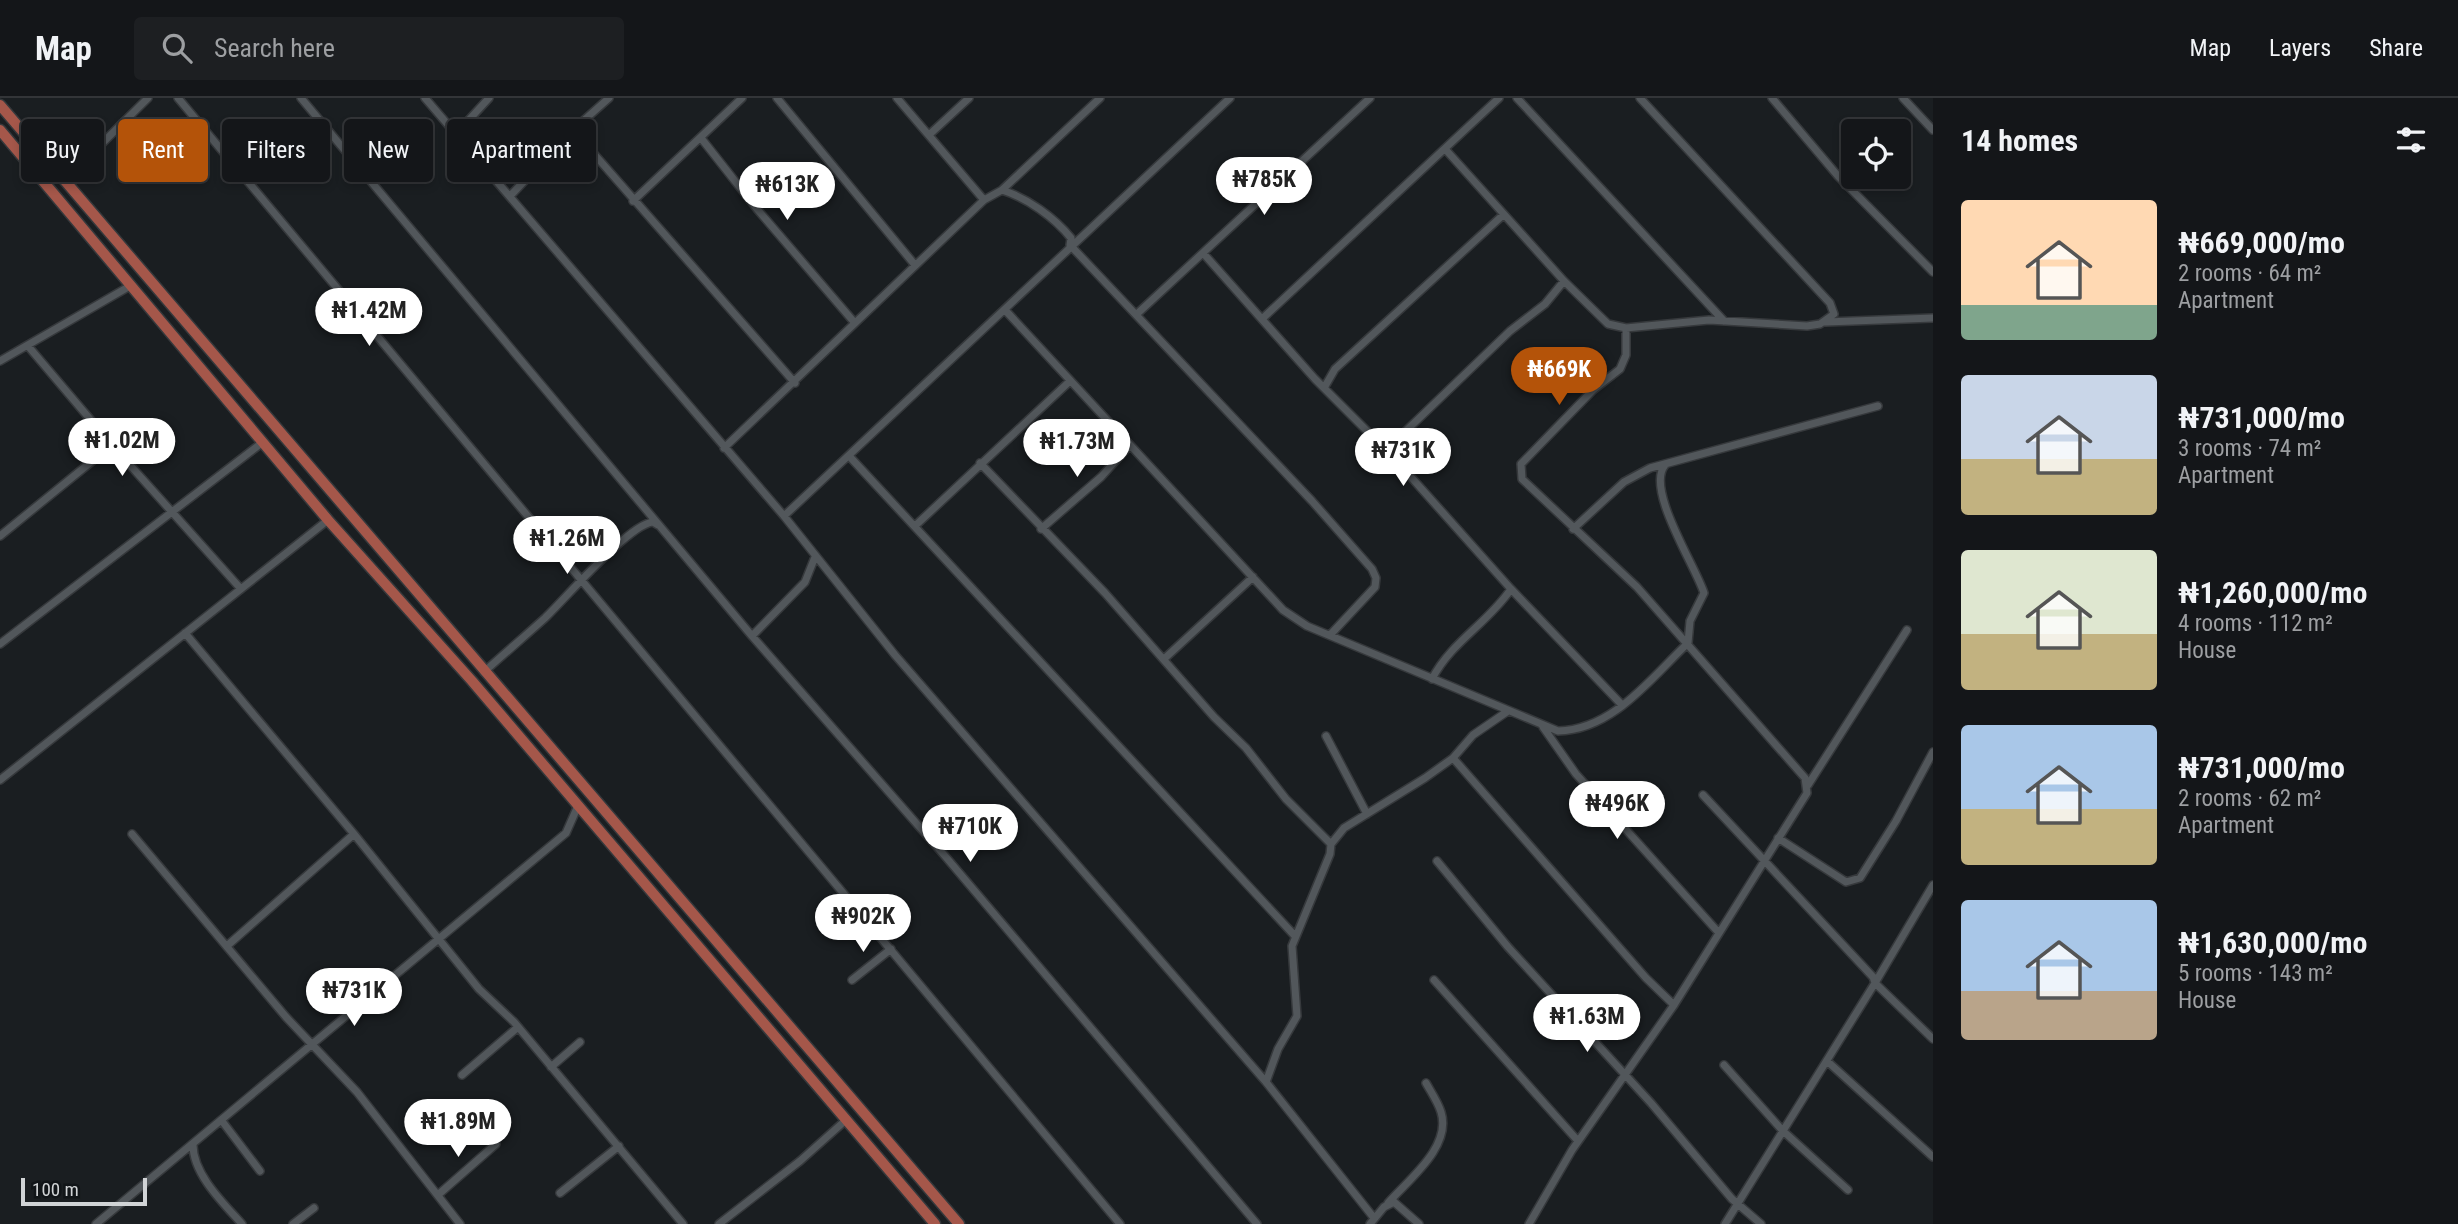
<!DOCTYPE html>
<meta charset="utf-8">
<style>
body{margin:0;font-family:"Roboto Condensed",sans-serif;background:#1d1f22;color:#f1f3f6;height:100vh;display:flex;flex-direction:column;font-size:26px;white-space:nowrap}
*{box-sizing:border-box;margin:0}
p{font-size:23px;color:#9d9fa2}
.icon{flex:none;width:38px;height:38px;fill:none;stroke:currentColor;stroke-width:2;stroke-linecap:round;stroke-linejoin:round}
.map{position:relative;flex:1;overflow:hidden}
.panel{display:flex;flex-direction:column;background:#141619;width:525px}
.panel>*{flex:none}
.hud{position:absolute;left:21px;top:21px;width:665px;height:63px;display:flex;gap:14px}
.fabs{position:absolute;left:1841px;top:21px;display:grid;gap:14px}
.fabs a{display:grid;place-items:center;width:70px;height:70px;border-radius:7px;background:#141619;box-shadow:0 4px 10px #0003,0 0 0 2px #333538;font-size:35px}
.scale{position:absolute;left:21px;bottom:18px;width:126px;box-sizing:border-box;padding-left:7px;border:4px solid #d1d4d6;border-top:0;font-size:19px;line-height:24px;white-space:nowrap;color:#d1d4d6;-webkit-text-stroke:5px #111518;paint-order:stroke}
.price{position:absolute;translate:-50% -60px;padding:0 16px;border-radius:24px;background:#fff;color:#222;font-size:23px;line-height:46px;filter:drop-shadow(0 2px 4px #0008)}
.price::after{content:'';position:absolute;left:50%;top:42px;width:21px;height:16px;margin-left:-10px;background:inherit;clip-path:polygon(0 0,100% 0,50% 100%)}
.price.selected{background:#b45309;color:#fff}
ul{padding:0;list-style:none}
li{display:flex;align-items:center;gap:21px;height:175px;padding:0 28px}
li span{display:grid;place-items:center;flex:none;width:196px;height:140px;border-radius:7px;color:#555}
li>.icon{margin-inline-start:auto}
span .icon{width:84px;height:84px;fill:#fffc;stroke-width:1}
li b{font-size:30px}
h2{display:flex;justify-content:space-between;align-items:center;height:84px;padding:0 28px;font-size:30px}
.chip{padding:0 24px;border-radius:7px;background:#141619;box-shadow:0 4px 10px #0003,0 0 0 2px #333538;font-size:24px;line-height:63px}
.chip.selected{background:#b45309;color:#fff}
header{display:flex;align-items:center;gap:42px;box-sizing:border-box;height:98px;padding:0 35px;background:#141619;border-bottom:2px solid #333538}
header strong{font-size:33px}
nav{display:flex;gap:38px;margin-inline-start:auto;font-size:24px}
.search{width:490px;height:63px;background:#1d1f22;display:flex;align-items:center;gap:18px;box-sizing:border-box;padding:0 24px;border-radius:7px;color:#9d9fa2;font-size:26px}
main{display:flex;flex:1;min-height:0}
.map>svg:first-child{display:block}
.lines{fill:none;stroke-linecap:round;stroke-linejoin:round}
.street-casing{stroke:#36393c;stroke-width:10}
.primary-casing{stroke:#36393c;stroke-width:13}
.street{stroke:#52575b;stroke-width:7}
.primary{stroke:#a5574a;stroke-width:10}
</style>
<header>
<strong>Map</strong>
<div class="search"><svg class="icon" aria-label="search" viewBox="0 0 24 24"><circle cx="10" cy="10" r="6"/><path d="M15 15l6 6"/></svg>Search here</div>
<nav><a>Map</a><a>Layers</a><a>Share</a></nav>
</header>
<main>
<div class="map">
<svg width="1933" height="1126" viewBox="0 0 1933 1126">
<rect width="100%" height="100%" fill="#1a1e21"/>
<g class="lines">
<!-- street casing -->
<g class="street-casing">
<path id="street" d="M178,0L1120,1126
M301,0L752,538L945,758L1257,1126
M425,0L784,418L895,557L1266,984L1374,1120
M777,0L915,167
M897,0L984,102
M1517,0L1724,223
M1772,0L1838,78L1933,174
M1903,0L1933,32
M573,32L795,285
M456,36L489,0
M930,36L969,0
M701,40L757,111L854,224
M1446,52L1564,183L1608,226L1626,230L1709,222L1807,228L1820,226L1834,216L1830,205L1640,0
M64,83L148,0
M1002,92C1027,100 1054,119 1071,140L1070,147L1312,403L1372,471L1376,480L1375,489L1331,536
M510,98L573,32L609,0
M633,103L742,0
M1203,155L1315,281L1394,360L1511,491L1622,607
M1006,213L1283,512L1307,528L1558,633C1613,632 1651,580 1688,545L1690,523L1704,495C1695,467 1645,391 1665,367
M1138,215L1370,0
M1263,220L1499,0
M1826,224L1933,220
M28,248L112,347L241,491
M0,263L130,188
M1324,290L1335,271L1503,117
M724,350L984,102L1002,92L1100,0
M1386,352L1510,233L1545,206L1564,183
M850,359L1295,838
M980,365L1105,495L1214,619L1246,650L1286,701L1331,746
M784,418L1230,0
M916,427L1070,283
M1041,431L1101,379L1129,348
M1573,431L1624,384L1650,370L1878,308
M0,438L112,347
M185,535L354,736L479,891L514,924L683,1126
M752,538L805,484L815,459
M0,546L263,344
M1164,561L1253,479
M484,574C504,556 525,538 545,520C566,500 629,426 653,424L658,427
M1432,581C1451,544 1488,525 1511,491
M1543,629L1576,676L1719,835
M1326,638L1367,716
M1453,660L1646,880L1674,907
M0,682L328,422
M1808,687L1907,532
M1703,697L1873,879L1875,885L1725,1126
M132,736L286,919L357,994L460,1126
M1778,740L1846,784L1860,780L1896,723L1933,654
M1437,763L1508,849L1651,1005L1732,1101L1761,1126
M1933,787L1875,885L1933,941
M228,847L354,736
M852,882L891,851
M1434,882L1578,1043
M1827,963L1933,1059
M1724,967L1782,1032L1848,1092
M551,969L580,944
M462,977L518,929
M1266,984L1278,951L1297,918L1292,848L1330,756L1331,746L1344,730L1425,680L1453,660L1473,637L1508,613
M222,1023L260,1073
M193,1047C193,1076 223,1105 242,1126
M560,1095L619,1048
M439,1096L496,1046
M1388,1105C1408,1082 1452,1049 1441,1014C1438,1004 1431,994 1426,985
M96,1126L566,735L577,710
M293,1126L314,1110
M719,1126L800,1063L847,1021
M1370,1126L1384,1109L1394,1104L1419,1126
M1529,1126L1572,1052L1674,907L1807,695L1805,680L1637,489L1522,381L1521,366L1593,292L1620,271L1626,257V230"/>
</g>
<!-- primary casing -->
<g class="primary-casing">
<path id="primary" d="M0,7L959,1126
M0,32L328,422L472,583L935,1126"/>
</g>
<!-- street -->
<use href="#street" class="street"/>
<!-- primary -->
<use href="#primary" class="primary"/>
</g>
</svg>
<div class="fabs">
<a><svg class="icon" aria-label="locate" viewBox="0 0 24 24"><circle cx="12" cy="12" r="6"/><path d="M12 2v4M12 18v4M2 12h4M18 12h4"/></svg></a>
</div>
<div class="scale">100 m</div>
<b class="price" style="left:1264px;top:119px">₦785K</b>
<b class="price" style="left:787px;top:124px">₦613K</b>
<b class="price" style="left:369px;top:250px">₦1.42M</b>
<b class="price selected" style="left:1559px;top:309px">₦669K</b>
<b class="price" style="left:122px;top:380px">₦1.02M</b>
<b class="price" style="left:1077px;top:381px">₦1.73M</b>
<b class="price" style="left:1403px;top:390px">₦731K</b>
<b class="price" style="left:567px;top:478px">₦1.26M</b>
<b class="price" style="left:1617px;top:743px">₦496K</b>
<b class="price" style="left:970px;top:766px">₦710K</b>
<b class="price" style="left:863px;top:856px">₦902K</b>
<b class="price" style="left:354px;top:930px">₦731K</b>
<b class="price" style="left:1587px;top:956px">₦1.63M</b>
<b class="price" style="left:458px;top:1061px">₦1.89M</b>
<div class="hud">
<a class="chip">Buy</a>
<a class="chip selected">Rent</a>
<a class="chip">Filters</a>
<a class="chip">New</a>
<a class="chip">Apartment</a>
</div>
</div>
<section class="panel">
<h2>14 homes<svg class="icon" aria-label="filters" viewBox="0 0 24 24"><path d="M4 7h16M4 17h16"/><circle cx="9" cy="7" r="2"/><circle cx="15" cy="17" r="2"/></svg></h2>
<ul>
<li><span style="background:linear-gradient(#ffd9b3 75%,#7fa58c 0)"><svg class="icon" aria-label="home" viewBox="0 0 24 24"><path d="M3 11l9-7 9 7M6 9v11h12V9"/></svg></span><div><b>₦669,000/mo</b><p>2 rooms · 64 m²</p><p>Apartment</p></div></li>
<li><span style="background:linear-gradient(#c9d6e8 60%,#c2b280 0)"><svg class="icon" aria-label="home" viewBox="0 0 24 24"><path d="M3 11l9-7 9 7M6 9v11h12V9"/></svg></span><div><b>₦731,000/mo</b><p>3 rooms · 74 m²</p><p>Apartment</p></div></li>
<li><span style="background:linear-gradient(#dfe7d0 60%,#c2b280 0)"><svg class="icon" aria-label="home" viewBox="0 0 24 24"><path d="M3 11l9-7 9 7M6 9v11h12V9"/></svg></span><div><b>₦1,260,000/mo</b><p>4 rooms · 112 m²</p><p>House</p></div></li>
<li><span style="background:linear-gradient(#a9c7e8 60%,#c2b280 0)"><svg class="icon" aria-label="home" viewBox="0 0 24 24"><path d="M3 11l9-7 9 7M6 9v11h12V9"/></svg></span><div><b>₦731,000/mo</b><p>2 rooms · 62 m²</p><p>Apartment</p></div></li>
<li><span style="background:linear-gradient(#a9c7e8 65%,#b9a48a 0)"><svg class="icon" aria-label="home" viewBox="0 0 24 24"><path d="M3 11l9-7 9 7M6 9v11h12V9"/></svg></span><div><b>₦1,630,000/mo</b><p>5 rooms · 143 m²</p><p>House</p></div></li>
</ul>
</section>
</main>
